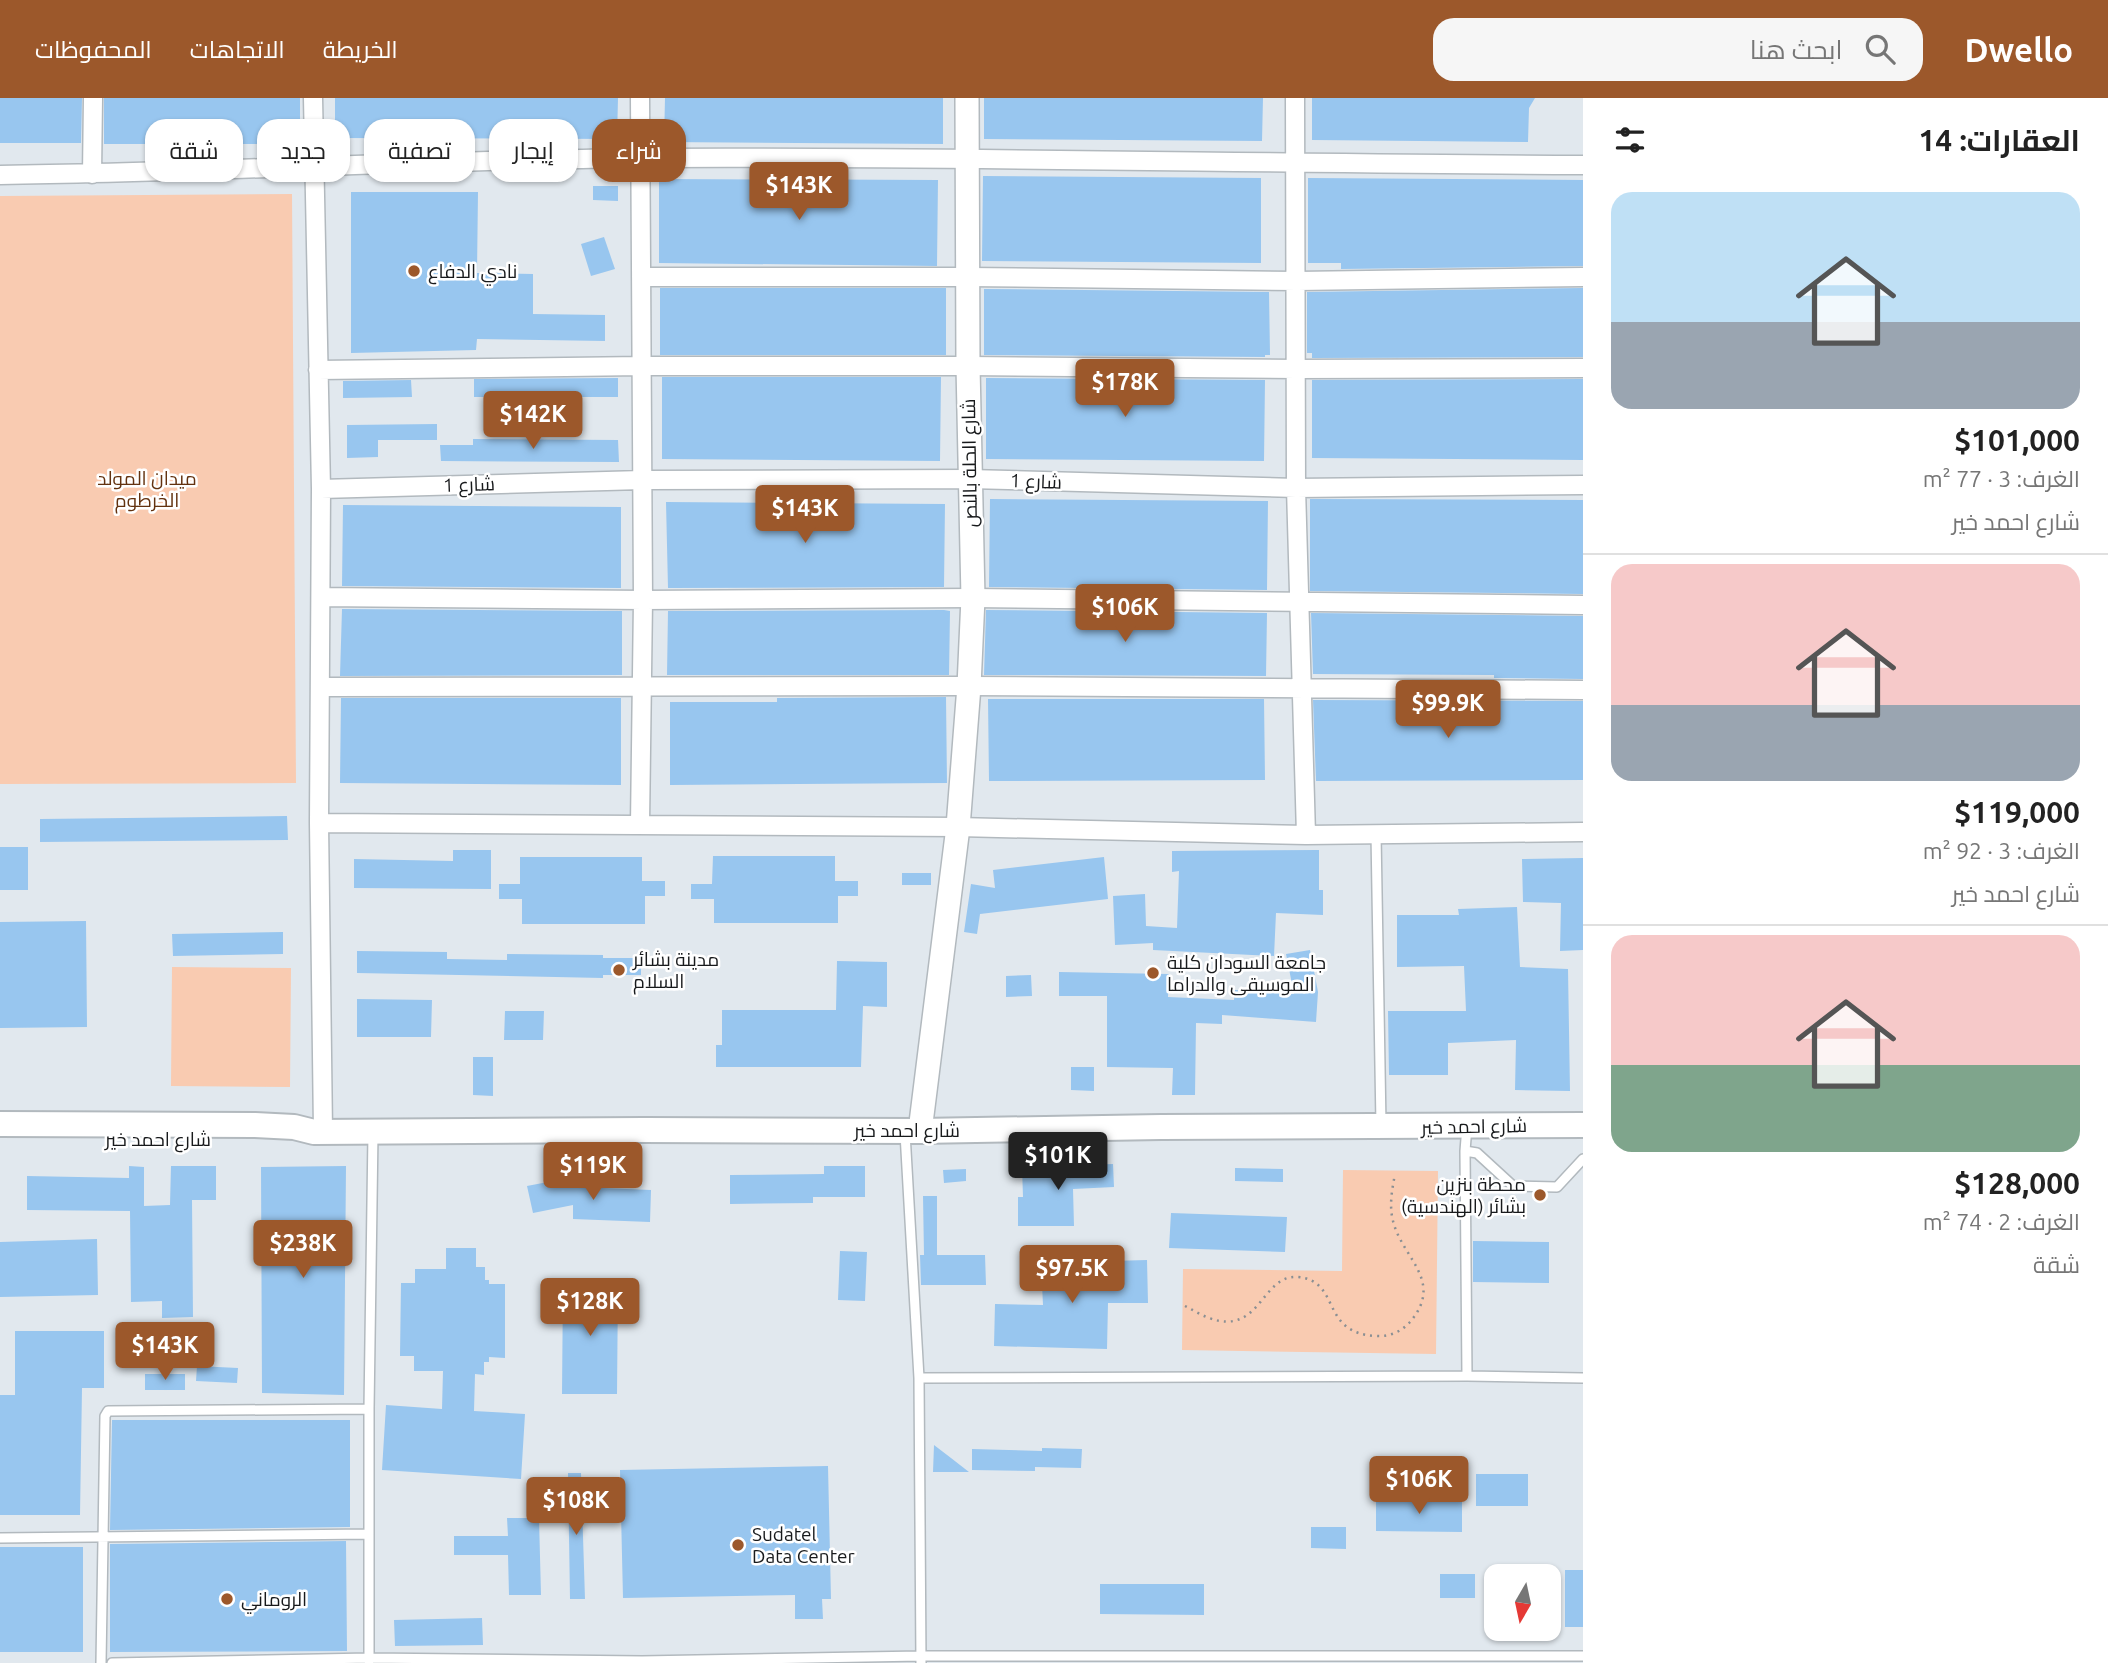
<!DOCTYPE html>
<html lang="ar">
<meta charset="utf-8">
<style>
body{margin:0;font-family:Ubuntu,Cairo,sans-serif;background:#f6f6f6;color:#222;direction:rtl;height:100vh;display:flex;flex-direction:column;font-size:26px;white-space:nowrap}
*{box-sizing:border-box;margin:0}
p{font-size:23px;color:#767676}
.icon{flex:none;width:38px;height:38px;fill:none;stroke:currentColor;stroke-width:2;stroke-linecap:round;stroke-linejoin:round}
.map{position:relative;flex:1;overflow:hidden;direction:ltr}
.drawer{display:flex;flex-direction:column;background:#fff;width:525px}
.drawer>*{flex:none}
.top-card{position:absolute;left:21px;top:21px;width:665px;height:63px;direction:rtl;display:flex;gap:14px}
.needle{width:46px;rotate:189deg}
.fabs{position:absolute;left:1484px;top:1466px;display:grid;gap:14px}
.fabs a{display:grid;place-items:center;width:77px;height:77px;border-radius:14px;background:#fff;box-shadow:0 2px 5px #0004;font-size:35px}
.price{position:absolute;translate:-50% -60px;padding:0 16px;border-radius:7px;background:#9c582b;color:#fff;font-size:23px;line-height:46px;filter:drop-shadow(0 2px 4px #0008)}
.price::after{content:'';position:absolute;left:50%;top:42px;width:21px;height:16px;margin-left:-10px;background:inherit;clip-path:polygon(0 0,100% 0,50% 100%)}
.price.selected{background:#222;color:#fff}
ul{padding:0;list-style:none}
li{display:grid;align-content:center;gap:14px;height:371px;padding:0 28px}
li+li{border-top:2px solid #e0e0e0}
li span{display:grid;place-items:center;height:217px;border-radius:21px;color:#555}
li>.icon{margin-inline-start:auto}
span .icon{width:126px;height:126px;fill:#fffc;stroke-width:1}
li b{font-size:30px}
h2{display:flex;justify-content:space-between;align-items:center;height:84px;padding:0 28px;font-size:30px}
.tag{padding:0 24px;border-radius:21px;background:#fff;box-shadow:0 2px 5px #0004;font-size:24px;line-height:63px}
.tag.selected{background:#9c582b;color:#fff}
header{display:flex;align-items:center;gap:42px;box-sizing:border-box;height:98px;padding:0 35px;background:#9c582b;color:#fff}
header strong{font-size:33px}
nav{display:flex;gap:38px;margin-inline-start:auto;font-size:24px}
.search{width:490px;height:63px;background:#f6f6f6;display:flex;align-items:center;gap:18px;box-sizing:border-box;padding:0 24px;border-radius:21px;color:#767676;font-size:26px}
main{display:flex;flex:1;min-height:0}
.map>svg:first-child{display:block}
.green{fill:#f9cbb1}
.building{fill:#98c6ef}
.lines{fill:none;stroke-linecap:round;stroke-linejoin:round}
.service-casing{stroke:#b2b9be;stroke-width:12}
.minor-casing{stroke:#b2b9be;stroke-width:21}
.tertiary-casing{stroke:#b2b9be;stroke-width:26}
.secondary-casing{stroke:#b2b9be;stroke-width:28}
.path{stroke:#8a8f93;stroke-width:2.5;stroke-dasharray:2 5;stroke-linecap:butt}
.service{stroke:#fff;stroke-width:9}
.minor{stroke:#fff;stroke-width:18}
.tertiary{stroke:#fff;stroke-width:23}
.secondary{stroke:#fff;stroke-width:24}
.poi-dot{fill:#9c582b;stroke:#fff;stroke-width:2.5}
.labels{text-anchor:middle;stroke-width:5;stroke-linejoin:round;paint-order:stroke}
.poi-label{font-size:19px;fill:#181a1c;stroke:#fff;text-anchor:start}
.street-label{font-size:19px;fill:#181a1c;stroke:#fff}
.park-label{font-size:19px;fill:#63320f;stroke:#fff}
</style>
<header>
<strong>Dwello</strong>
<div class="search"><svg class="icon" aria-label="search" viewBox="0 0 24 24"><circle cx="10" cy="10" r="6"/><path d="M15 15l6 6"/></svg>ابحث هنا</div>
<nav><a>الخريطة</a><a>الاتجاهات</a><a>المحفوظات</a></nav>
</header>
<main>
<section class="drawer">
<h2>العقارات: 14<svg class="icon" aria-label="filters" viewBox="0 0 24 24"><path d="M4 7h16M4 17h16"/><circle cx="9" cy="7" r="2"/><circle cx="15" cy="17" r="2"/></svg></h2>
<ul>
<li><span style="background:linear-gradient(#bfe0f5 60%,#9aa5b1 0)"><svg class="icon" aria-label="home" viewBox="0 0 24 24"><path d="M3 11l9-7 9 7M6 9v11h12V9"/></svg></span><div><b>$101,000</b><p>الغرف: 3 · 77 m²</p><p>شارع احمد خير</p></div></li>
<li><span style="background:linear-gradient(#f6c9c9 65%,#9aa5b1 0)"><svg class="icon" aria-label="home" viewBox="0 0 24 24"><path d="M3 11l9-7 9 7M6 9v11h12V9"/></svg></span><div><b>$119,000</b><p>الغرف: 3 · 92 m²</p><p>شارع احمد خير</p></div></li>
<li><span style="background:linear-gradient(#f6c9c9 60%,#7fa58c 0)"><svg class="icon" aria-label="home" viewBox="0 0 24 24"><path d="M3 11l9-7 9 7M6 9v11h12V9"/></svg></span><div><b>$128,000</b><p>الغرف: 2 · 74 m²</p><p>شقة</p></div></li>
</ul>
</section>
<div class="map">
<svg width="1583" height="1565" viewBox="0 0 1583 1565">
<rect width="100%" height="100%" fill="#e1e8ee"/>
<!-- green -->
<path class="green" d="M292,96L296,685L0,686V98Z
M172,869L291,870L290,989L171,988Z
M1343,1072L1438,1073L1436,1256L1182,1252L1183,1171L1342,1173Z"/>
<!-- building -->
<path class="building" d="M0,0H82L81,45H0Z
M104,0H300V46H104Z
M335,0H618L617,41L335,40Z
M665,0H943V46L664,44Z
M984,0H1263L1262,43L984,41Z
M1312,0H1535L1529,10L1528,44L1312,42Z
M983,78L1261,80V165L982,163Z
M1308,80L1583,82V168L1341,171V165H1308Z
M659,81L938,82L937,168L659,165Z
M593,88H618V103L593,102Z
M351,94H478L477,175L533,176V216L605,217V243L477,241L476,252L351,255Z
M604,139L615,171L591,178L581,146Z
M660,190H946V257H660Z
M1583,190V259L1312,260V255H1307V194Z
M984,191L1269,194L1270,257H1265V259L984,257Z
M662,279H941L940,363L662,361Z
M618,280V299H474V281Z
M986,280L1265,282L1264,363L986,361Z
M1583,281V362L1312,360V282Z
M411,282L412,299L343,300V283Z
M437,326V342H378V359L347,360V327Z
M473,341L618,342L619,364L441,363L440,347H473Z
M990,401L1268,403L1267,492L989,489Z
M1310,401L1583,402V496L1310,493Z
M666,404L945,406L944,489L668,490Z
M343,407L621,409V490L342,488Z
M342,511L622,513V577L340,578Z
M944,512L950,513L949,577H667L668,513Z
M986,512L1267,515L1266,578L984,577Z
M1311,515L1583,518V581L1494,580V577L1313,576Z
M946,599L947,685L670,687V604H777V600Z
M341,600H621V687L340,685Z
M988,601H1264L1265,682L989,683Z
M1313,602L1583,603V682L1316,683Z
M287,718L288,742L40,744V721Z
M0,749H28V792H0Z
M453,752H491V791L354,790V761L453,763Z
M1319,752V792H1323V817L1276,815L1274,858L1153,852V845L1115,847L1113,798L1145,796L1146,828L1177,830L1179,773L1172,774V753Z
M713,758H835V783H858V798H838V825H714V801H691V786H712Z
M520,759H642V783H665V798H645V826H522V801H499V786H520Z
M1104,759L1108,801L980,816L977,836L964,834L971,786L995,790L993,772Z
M1583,760V852L1560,853L1561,805L1523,804L1522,761Z
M902,775H931V787H902Z
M1517,809L1520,869L1568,871L1570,993L1515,992L1516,942L1448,945V977H1389L1388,913H1466L1464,868L1397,869V817H1459L1458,811Z
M86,823L87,929L0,930V824Z
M283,834V856L173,858L172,836Z
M1310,852L1318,894L1316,924L1222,917V926L1196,925L1195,997H1172L1173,970L1107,969V898H1059V874L1169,876L1168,899L1234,902L1235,892L1294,896L1286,856Z
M357,853L447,854V861L507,862V856L603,857V860H641V877H603V880L357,875Z
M837,863L887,864V909L863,908L861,969H716V947H722V912H836Z
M1031,877L1032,898L1006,899V878Z
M357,901L432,902L431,939H357Z
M505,913H544L543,942H504Z
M473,959H493V998L473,997Z
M1071,969H1094V993L1071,992Z
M1113,1066L1114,1089L1073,1091L1074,1128H1018V1099H1023L1022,1069Z
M129,1068L144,1069V1108L170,1107L171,1068H216V1102H192L193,1219L162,1220V1203L131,1204L130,1113L27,1112V1078L129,1080Z
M346,1068L344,1297L262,1295L261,1069Z
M824,1068H865V1099H813V1105L730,1106V1077L824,1076Z
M1235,1070L1283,1071V1084L1235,1083Z
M966,1071V1083L944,1085L943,1072Z
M553,1083L554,1088L651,1092L650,1124L573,1121V1107L533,1115L527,1088Z
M923,1098H937V1157H985L986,1187H921L920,1157H924Z
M1171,1115L1287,1119L1285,1154L1169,1150Z
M97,1141L98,1197L0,1199V1144Z
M1473,1143L1549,1144V1185L1473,1184Z
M446,1150H476V1169H485V1182H489V1186H505V1260L489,1259V1264H484V1277L475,1276L474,1313L525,1316L521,1381L382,1372L386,1307L442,1311L443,1273H414V1258H400L401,1185H415V1171H446Z
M840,1153L867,1154L865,1203L838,1202Z
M1147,1162L1148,1205H1108L1107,1251L994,1248L995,1206L1043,1207L1041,1165Z
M563,1184L618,1185L617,1296H562Z
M15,1233H104V1290H82L80,1417H0V1297H15Z
M197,1268L238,1270L237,1285L196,1283Z
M145,1276H185V1292H145Z
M112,1322H350V1429L110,1432Z
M934,1347L951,1360L969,1374H933Z
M1042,1350L1082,1351L1081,1370L1035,1369V1373L972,1372V1351L1042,1353Z
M828,1368L831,1501H822L823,1521H795V1497L623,1500L620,1372Z
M568,1375H581L585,1501H570Z
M1476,1376H1528V1408H1476Z
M1376,1401L1462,1402V1434L1376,1433Z
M507,1420H539L541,1497H509L508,1457H454V1438H508Z
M1311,1429H1346V1451L1311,1450Z
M346,1443L347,1553L110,1554V1446Z
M0,1449H83V1554H0Z
M1565,1472H1583V1529H1565Z
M1440,1476H1475V1500H1440Z
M1100,1486H1204V1517L1100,1516Z
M482,1520L483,1547L395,1548L394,1522Z"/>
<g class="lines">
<!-- service casing -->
<g class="service-casing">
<path id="service" d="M1376,736L1381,1027
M905,1035L919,1280L921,1565
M1465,1053L1477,1055L1513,1088L1557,1089L1583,1061
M1467,1278L1465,1053L1467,1028
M919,1280L1467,1278L1583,1280
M0,1440L369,1436
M369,1563V1311L373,1035
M101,1565L105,1318L108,1313L369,1311
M112,1565L369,1560L642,1563L921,1558H1583"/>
</g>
<!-- minor casing -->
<g class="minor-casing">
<path id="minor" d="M313,0L321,391L319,725L323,1033
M1295,0L1296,390L1306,737
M92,76L93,0
M0,77C215,74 429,62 644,60C957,58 1270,66 1583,67
M641,179H967L1297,183L1583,179
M318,272L642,268H968L1296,271L1583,270
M321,391L642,382L969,381L1296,390L1583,387
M321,499L643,502L973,500L1583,507
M320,589L969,588L1583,592
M319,725L958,729L1306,737L1583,734
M640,726L643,502L640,0"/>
</g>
<!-- tertiary casing -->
<g class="tertiary-casing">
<path id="tertiary" d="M920,1033L958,729L969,588L973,500L968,268L967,0"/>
</g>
<!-- secondary casing -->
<g class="secondary-casing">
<path id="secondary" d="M0,1026L255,1027L294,1029L314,1034L645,1032L920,1033L1161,1029L1583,1027"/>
</g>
<!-- path -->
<path class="path" d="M1185,1208C1193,1212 1201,1217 1209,1220C1261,1239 1261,1176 1298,1179C1342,1183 1319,1236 1377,1238C1390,1239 1402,1233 1410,1224C1445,1183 1402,1160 1393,1123C1389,1107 1392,1092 1395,1076"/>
<!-- service -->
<use href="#service" class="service"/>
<!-- minor -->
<use href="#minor" class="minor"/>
<!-- tertiary -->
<use href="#tertiary" class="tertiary"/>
<!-- secondary -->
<use href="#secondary" class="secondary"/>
</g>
<!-- markers -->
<g class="poi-dot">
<circle cx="414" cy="173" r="7"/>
<circle cx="619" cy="872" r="7"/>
<circle cx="1153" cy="875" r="7"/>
<circle cx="1540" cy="1097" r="7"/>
<circle cx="738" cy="1447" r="7"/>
<circle cx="227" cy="1501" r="7"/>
</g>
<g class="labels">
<!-- poi labels -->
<g class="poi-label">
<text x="428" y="180">نادي الدفاع</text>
<text x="633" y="868">مدينة بشائر<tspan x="633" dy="22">السلام</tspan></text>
<text x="1167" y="871">جامعة السودان كلية<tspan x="1167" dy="22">الموسيقى والدراما</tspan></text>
<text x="1526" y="1093" text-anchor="end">محطة بنزين<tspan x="1526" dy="22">بشائر (الهندسية)</tspan></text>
<text x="752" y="1443">Sudatel<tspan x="752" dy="22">Data Center</tspan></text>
<text x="241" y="1508">الروماني</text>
</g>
<!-- street labels -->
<g class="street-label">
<text transform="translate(969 365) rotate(-91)" y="7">شارع الحلة بالنص</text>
<text transform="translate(1036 383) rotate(2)" y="7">شارع 1</text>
<text transform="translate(469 386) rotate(-2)" y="7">شارع 1</text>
<text transform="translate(1474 1028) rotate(-1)" y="7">شارع احمد خير</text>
<text x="907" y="1039">شارع احمد خير</text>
<text x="158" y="1048">شارع احمد خير</text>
</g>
<!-- park labels -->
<g class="park-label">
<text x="147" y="387">ميدان المولد<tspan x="147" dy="22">الخرطوم</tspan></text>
</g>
</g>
</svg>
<div class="fabs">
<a><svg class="needle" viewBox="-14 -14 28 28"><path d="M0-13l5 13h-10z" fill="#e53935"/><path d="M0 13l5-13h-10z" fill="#767676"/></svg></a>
</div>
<b class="price" style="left:799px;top:124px">$143K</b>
<b class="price" style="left:1125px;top:321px">$178K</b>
<b class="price" style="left:533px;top:353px">$142K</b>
<b class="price" style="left:805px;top:447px">$143K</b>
<b class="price" style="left:1125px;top:546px">$106K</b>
<b class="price" style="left:1448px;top:642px">$99.9K</b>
<b class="price selected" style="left:1058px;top:1094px">$101K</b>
<b class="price" style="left:593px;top:1104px">$119K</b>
<b class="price" style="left:303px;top:1182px">$238K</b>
<b class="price" style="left:1072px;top:1207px">$97.5K</b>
<b class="price" style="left:590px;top:1240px">$128K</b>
<b class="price" style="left:165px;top:1284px">$143K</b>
<b class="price" style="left:1419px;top:1418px">$106K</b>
<b class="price" style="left:576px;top:1439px">$108K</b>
<div class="top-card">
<a class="tag selected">شراء</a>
<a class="tag">إيجار</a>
<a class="tag">تصفية</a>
<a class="tag">جديد</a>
<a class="tag">شقة</a>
</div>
</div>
</main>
